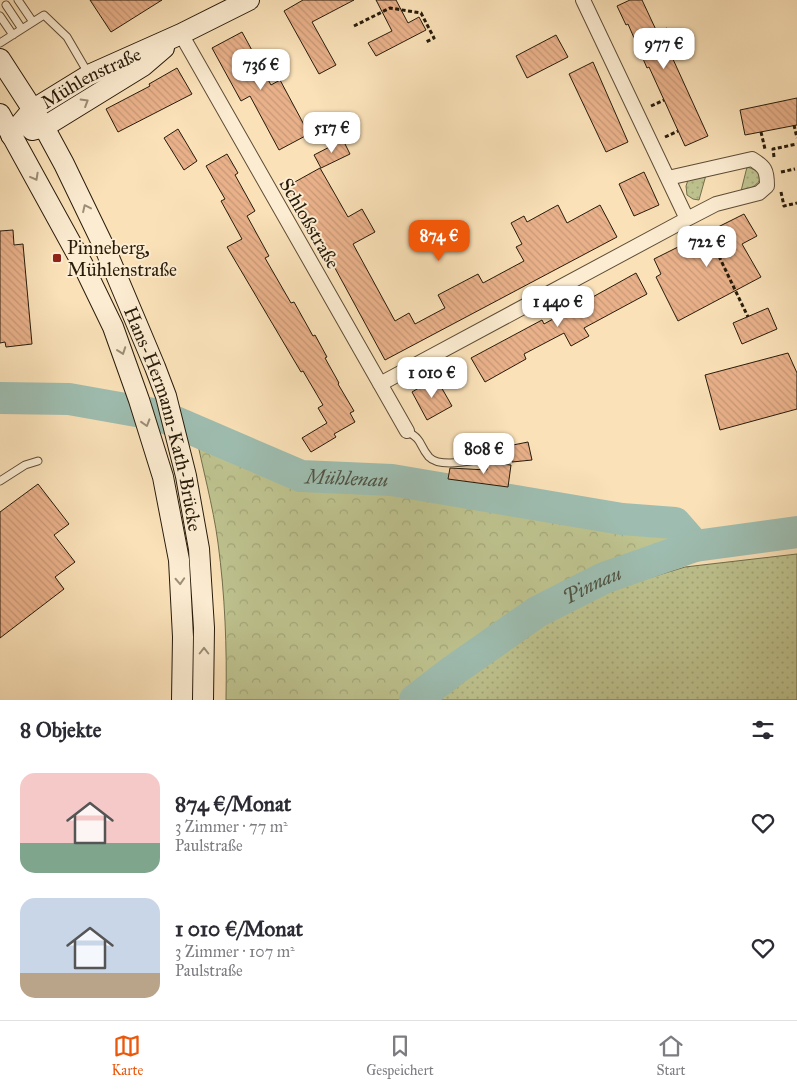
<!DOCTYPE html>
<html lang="de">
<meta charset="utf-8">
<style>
body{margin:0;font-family:"IM FELL Great Primer",serif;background:#f2f2f3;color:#2b2b33;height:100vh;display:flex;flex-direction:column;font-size:19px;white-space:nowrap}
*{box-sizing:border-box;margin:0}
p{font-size:16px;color:#7c7c81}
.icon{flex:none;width:28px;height:28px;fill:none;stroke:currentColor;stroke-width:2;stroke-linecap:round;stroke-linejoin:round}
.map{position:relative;height:700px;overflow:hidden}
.panel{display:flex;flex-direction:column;background:#fff;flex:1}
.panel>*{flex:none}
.price{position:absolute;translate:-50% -42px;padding:0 11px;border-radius:10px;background:#fff;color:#222;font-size:16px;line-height:32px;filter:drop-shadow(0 1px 2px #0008)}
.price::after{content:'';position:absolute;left:50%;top:30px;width:15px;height:11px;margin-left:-8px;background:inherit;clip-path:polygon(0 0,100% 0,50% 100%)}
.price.selected{background:#ea580c;color:#fff}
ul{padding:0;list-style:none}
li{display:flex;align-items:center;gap:15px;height:125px;padding:0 20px}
li span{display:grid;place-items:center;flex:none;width:140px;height:100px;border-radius:15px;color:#555}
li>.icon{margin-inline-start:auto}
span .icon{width:60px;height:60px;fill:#fffc;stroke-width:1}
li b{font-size:21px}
h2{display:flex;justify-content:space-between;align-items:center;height:60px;padding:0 20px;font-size:21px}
.dock{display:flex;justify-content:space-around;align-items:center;height:70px;border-top:1px solid #e1e1e2;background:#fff;font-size:14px;color:#7c7c81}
.dock a{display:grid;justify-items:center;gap:2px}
.dock .selected{color:#ea580c}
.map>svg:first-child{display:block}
.grass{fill:url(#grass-dots);stroke:#726f4c}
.forest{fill:url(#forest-crowns);stroke:#726f4c}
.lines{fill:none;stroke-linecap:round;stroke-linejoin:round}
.river{stroke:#9ebdb0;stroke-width:32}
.building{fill:url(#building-back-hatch);stroke:#271b0a}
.lane-casing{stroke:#5c4c36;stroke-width:9}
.street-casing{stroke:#5c4c36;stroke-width:16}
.secondary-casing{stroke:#271b0a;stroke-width:22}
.path{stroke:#271b0a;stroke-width:3;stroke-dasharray:4 2.5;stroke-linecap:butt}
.lane{stroke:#fcecd1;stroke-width:7}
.street{stroke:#fcecd1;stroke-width:14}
.secondary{stroke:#fcecd1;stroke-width:20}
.oneway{stroke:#9c8e77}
.poi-dot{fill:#8f2418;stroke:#fcecd1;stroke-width:2}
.labels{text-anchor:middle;stroke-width:4;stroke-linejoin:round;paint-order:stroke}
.street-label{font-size:19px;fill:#271b0a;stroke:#fcecd1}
.poi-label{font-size:19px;fill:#271b0a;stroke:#fcecd1;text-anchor:start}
.water-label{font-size:20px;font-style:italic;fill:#515444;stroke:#fcecd1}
</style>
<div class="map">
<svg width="797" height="700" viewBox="0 0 797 700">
<defs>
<pattern id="grass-dots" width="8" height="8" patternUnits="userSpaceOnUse" patternTransform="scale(1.25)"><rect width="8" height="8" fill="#bec38f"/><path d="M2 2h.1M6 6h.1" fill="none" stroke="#a3a77a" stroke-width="1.8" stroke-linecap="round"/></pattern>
<pattern id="forest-crowns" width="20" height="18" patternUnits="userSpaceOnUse" patternTransform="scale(1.25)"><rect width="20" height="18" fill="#bec38f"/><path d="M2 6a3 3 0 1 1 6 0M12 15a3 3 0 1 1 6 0" fill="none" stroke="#a3a77a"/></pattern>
<pattern id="building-back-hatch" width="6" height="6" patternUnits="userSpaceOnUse" patternTransform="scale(1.25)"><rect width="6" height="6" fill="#e9b18a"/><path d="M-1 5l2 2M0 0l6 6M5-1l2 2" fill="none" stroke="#c89876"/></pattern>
</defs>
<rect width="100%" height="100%" fill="#fae1b8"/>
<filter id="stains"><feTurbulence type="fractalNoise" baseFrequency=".004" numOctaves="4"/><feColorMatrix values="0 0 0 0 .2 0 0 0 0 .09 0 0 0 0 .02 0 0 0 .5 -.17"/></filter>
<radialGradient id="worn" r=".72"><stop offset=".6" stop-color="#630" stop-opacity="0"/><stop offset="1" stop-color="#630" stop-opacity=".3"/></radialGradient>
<!-- grass -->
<path class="grass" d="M747,167C771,174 758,188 741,191Z
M706,175L699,200L693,199L687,195L686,186L688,180Z
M797,554V700H400L537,612L685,567Z"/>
<!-- forest -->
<path class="forest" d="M195,430L301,476L392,480L622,519L675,523L695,546L604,578L537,612L400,700H226C227,647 225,595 218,543C213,505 202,467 195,430Z"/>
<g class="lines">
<!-- river -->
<g class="river">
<path id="s1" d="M0,398L69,399L159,415L301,476L392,480L622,519L675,523L695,546"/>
<path id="s2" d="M415,700L454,670L537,612L604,578L695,546L797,532"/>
</g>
</g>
<!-- building -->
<path class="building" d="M90,0H162L111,32Z
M303,0H354L312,22L336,65L319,74L284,11Z
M376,0H396L408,23L419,17L426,30L376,56L368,43L392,31Z
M630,0H642L657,32L667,28L678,54L672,57L708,136L685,146L649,67L647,68L628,24L626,25L617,6Z
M242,32L271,85L280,80L309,134L279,150L250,96L241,101L212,48Z
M556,35L568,57L527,78L516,56Z
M593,62L628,142L606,152L569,74Z
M177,68L192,94L118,132L106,109L150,86L149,84Z
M797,98V125L745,135L740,110Z
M178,129L197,161L184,170L164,138Z
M343,140L350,154L321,168L314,155Z
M227,154L238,173L235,175L255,211L247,216L269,256L265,258L291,303L294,302L313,336L315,335L327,357L325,358L339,383L338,384L354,411L350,413L355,422L334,434L336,437L311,452L302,438L327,423L318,408L323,405L303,371L301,372L227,247L242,239L221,201L225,199L206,166Z
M320,168L348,217L362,209L375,232L353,244L395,321L409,313L415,324L445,308L438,295L478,274L483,283L524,261L516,247L522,244L511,223L524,216L527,222L558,205L567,223L600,205L617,237L385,360L317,235L313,237L284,188Z
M644,172L659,205L634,216L619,184Z
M744,214L757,236L742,244L761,277L678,321L656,277L661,274L654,259Z
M13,230L14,245L23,244L32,344L6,347L5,342L0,343V231Z
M636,273L647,294L584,328L589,336L571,346L564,333L524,354L526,359L485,382L471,358L542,320L544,324Z
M768,308L777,329L742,344L733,323Z
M788,353L797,373V409L720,430L705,375Z
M436,378L452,406L427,420L412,392Z
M528,442L532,460L512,462L508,446Z
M492,463L511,465L508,487L448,479L450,468L487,470V464Z
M38,484L69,524L54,535L75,562L55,577L64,589L0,638V512Z"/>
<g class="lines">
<!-- lane casing -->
<g class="lane-casing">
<path id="lane" d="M18,0L33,22
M6,5L22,29
M0,16L13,35
M0,43L44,15L67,37L88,73
M407,431C424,441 418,444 429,457C441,470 484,458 500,456
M0,481L25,465L38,461"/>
</g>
<!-- street casing -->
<g class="street-casing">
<path id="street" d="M181,34L407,431
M668,178L752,159C765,167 767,170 767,186L759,193L716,204L687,219
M380,384L687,219L583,0"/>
</g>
<!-- secondary casing -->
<g class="secondary-casing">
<g id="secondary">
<path id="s3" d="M0,59L44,127L64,164L107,253L155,367L166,396L186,476L199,549L204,628L203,700"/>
<path d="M0,114L83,265L113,327L139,400L163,477L179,560L183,637L182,700"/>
<path d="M32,130L44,127L143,66L164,48"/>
<path id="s4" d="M11,135L32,110L89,75L181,34L249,0"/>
</g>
</g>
<!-- path -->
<path class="path" d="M354,26L390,8L421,13L434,38L426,42
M651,106L664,100
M794,125L797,138
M761,132L765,149
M665,137L678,131
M774,157L773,149L797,144
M781,172L795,169
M781,192L784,206L797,203
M705,227L748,317"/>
<!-- lane -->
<use href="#lane" class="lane"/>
<!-- street -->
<use href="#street" class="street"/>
<!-- secondary -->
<use href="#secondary" class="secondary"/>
</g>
<!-- one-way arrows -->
<defs><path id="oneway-chevron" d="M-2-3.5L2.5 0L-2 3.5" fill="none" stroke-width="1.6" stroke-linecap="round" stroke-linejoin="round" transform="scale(1.25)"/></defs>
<g class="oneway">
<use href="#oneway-chevron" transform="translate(85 102) rotate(-31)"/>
<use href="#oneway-chevron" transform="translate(35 177) rotate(61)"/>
<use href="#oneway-chevron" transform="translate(86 208) rotate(-115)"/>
<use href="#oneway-chevron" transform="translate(122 351) rotate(70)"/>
<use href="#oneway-chevron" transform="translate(146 423) rotate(73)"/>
<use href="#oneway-chevron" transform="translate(180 581) rotate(87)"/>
<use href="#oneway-chevron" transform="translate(204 651) rotate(-90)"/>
</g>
<!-- markers -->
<rect class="poi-dot" x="52" y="253" width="10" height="10" rx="2.5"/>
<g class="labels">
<!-- street labels -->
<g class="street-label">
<text dy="7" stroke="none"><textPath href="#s4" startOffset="100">Mühlenstraße</textPath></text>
<text transform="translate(310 223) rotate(60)" y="7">Schloßstraße</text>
<text dy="7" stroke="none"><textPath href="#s3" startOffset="398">Hans-Hermann-Kath-Brücke</textPath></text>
</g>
<!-- poi labels -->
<g class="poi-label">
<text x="67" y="254">Pinneberg,<tspan x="67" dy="22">Mühlenstraße</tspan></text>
</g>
<!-- water labels -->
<g class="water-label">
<text dy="7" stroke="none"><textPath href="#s1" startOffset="361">Mühlenau</textPath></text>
<text dy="7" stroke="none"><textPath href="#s2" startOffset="212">Pinnau</textPath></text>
</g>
</g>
<rect width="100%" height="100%" filter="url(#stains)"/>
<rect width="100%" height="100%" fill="url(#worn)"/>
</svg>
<b class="price" style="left:664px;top:70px">977 €</b>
<b class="price" style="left:261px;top:91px">736 €</b>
<b class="price" style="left:332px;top:154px">517 €</b>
<b class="price selected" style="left:439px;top:262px">874 €</b>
<b class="price" style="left:707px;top:268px">722 €</b>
<b class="price" style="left:558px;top:328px">1 440 €</b>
<b class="price" style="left:432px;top:399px">1 010 €</b>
<b class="price" style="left:484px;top:475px">808 €</b>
</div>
<section class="panel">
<h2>8 Objekte<svg class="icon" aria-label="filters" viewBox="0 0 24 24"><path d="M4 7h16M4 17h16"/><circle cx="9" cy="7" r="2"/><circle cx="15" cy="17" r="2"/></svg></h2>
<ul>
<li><span style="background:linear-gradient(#f6c9c9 70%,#7fa58c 0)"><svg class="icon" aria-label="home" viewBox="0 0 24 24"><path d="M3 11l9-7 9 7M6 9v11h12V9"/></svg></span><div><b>874 €/Monat</b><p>3 Zimmer · 77 m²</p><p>Paulstraße</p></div><svg class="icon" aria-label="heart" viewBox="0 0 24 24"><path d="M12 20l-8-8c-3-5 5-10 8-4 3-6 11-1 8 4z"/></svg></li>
<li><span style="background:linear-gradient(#c9d6e8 75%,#b9a48a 0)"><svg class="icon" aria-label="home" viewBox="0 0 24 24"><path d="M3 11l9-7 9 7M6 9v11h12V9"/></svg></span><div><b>1 010 €/Monat</b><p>3 Zimmer · 107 m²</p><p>Paulstraße</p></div><svg class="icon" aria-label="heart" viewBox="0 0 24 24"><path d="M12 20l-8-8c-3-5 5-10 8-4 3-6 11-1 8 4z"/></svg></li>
</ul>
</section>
<nav class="dock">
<a class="selected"><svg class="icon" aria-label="map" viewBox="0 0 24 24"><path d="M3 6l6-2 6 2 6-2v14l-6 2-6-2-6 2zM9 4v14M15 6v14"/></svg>Karte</a>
<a><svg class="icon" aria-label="saved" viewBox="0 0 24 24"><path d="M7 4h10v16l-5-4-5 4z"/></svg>Gespeichert</a>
<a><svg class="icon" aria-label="home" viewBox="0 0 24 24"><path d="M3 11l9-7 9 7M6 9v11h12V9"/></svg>Start</a>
</nav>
